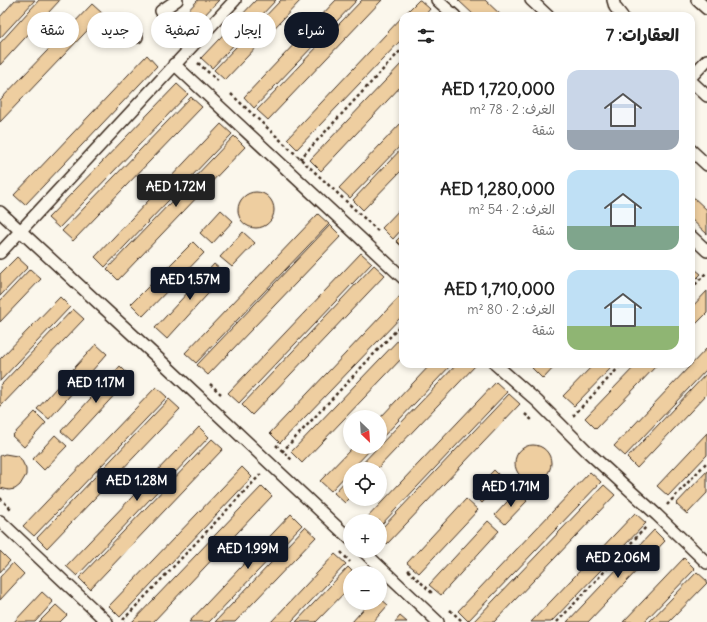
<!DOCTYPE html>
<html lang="ar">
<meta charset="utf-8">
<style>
body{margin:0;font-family:Delius,"Playpen Sans Arabic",sans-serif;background:#f2f2f2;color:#222;direction:rtl;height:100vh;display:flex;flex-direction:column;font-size:15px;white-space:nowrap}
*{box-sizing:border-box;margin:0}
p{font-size:13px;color:#767676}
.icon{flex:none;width:22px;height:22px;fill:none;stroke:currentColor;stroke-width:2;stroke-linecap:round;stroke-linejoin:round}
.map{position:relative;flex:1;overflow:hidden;direction:ltr}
.drawer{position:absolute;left:399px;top:12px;width:296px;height:356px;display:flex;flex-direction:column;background:#fff;border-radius:12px;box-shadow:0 2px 6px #0003;direction:rtl}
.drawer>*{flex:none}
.banner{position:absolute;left:12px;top:12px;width:327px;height:36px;direction:rtl;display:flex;gap:8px}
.needle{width:26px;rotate:155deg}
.buttons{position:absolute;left:343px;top:410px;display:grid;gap:8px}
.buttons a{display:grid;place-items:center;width:44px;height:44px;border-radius:50%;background:#fff;box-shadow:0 2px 6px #0003;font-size:20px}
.price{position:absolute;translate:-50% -34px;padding:0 9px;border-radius:4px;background:#111827;color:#fff;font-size:13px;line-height:26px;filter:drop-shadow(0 1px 2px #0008)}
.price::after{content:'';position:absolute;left:50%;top:24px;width:12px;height:9px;margin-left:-6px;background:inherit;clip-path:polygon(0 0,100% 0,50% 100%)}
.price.current{background:#222;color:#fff}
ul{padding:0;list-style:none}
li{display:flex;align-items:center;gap:12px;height:100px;padding:0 16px}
li span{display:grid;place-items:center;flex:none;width:112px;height:80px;border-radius:12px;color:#555}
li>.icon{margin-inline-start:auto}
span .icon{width:48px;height:48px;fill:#fffc;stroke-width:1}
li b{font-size:17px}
h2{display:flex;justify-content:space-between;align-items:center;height:48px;padding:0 16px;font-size:17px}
.tag{padding:0 14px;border-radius:18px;background:#fff;box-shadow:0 2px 6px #0003;font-size:14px;line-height:36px}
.tag.current{background:#111827;color:#fff}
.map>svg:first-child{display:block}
.building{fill:#eecea0;stroke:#3b2a1e}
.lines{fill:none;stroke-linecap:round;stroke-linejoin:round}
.lane-casing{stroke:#3b2a1e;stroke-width:14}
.path{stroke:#3b2a1e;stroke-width:2.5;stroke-dasharray:3 3;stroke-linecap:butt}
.lane{stroke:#fbf7ec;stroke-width:11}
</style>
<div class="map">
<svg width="707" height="622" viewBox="0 0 707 622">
<rect width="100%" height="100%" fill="#fbf7ec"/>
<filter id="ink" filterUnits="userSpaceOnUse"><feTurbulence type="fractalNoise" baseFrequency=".025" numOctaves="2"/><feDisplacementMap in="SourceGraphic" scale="8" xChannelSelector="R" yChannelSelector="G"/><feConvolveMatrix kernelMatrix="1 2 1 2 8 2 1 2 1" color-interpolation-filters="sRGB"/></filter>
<g filter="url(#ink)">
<!-- building -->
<path class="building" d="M15,0H35L0,38V17Z
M39,0H60L0,65V43Z
M198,0H219L180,41L169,31Z
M256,0H276L212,68L201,58Z
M281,0H301L225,80L214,70Z
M336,0H357L254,108L244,97Z
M362,0H382L268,120L257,110Z
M419,0H420L430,9L424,16H403Z
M458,0H485L502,16H475Z
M92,4L103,14L0,122V100Z
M403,16V38L297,149L287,139Z
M147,55L157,66L25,205L14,195Z
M403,62V84L321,171L310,160Z
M177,84L188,94L59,228L48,218Z
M191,97L202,107L73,241L62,231Z
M403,121V143L350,198L339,188Z
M221,124L232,134L105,267L95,257Z
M234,136L245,147L118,280L107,269Z
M403,147V169L363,210L353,200Z
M238 210a18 18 0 1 1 36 0a18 18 0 1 1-36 0Z
M691,195L707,210V234L691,219Z
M403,206V228L393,239L382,228Z
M221,210L233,221L212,244L200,233Z
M318,214L329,224L196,363L185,353Z
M330,225L341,236L208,375L197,365Z
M243,232L255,243L232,267L220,257Z
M403,234V248L396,241Z
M193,242L204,253L143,316L131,304Z
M361,253L372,263L239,403L228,393Z
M17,257L28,267L0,296V274Z
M214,264L226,274L167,339L155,328Z
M374,265L385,275L252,415L242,405Z
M691,266L701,274L691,284Z
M30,269L41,279L0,322V301Z
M707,291V313L691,329V308Z
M402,294L403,315L280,443L270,433Z
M60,297L70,307L0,381V359Z
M73,309L84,319L0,407V386Z
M403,335V357L302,463L291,452Z
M96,344L107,354L49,419L37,409Z
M707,348V369L625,456L614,446Z
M431,364H452L380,440V418Z
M457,364H477L377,469H357L378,447H380V445Z
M536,364H557L543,379L532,368Z
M594,364H615L574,406L563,396Z
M637,364H658L596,429L585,418Z
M120,366L131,377L72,441L61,431Z
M707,373V394L637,468L627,458Z
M496,382L507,392L380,526V521H364Z
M156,387L167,397L34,536L23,526Z
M509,394L520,404L387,544L380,537V530Z
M169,399L180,409L47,548L37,538Z
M35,412L46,423L24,447L12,436Z
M199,427L209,437L77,576L66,566Z
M707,433V455L668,496L657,486Z
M55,435L67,446L44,470L33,459Z
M212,439L223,449L90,589L79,578Z
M515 463a18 18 0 1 1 36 0a18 18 0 1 1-36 0Z
M353,447H373L352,469H350V471L331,491L320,481Z
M5,454L17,456L21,459L26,469V475L20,485L15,489L9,490L0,488V456Z
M242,467L252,477L120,617L109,606Z
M494,470L504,480L482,503L472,493Z
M707,471V493L687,514L676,504Z
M590,472L601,482L468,621L458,611Z
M350,476V498L345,503L334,493Z
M604,485L615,495L494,622H473Z
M262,486L272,496L153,622H132Z
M517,491L527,501L505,524L495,515Z
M466,499L478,510L419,573L407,563Z
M635,513L646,523L551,622H531Z
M291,514L302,525L209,622H189Z
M488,521L499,531L441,595L429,585Z
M305,527L316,537L235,622H215Z
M654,530L665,541L588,622H567Z
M0,551L10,561L0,572Z
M335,554L346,564L291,622H271Z
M684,558L695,569L644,622H623Z
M13,563L24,574L0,600V577Z
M348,567L354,573H350V587L316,622H296Z
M697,572L707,581V583L669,622H649Z
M42,592L53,602L35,622H14Z
M380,598L388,605L373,622H352L369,603H380Z
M56,605L67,615L60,622H39Z
M400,616L407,622H395Z"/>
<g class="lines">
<!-- lane casing -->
<g class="lane-casing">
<path id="lane" d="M437,0L455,16
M531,0L548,16
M613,0L615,7L622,16
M697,0L707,9
M161,11L177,0
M118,20L137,37
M174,64L403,278
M691,77L707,60
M691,81L707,96
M691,150L707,165
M0,212L160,360L350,539
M691,236L707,251
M0,253L235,0
M495,364L537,401L589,453L657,515L707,563
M0,521L107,622
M363,551L438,622"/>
</g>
<!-- path -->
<path class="path" d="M198,63L218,81
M231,94L378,231
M300,159L403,48
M691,289L707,272
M210,384L221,394
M525,414L533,421
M573,416L622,364
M276,445L293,461
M282,452L403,323
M0,498L11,509
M667,505L707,462
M341,552L350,562
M408,570L433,594
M450,610L463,622
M123,620L261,474
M557,622L647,526"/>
<!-- lane -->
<use href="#lane" class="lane"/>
</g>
</g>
</svg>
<div class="buttons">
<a><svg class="needle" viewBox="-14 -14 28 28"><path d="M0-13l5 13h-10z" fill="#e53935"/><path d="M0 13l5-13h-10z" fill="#767676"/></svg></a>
<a><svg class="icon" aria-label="locate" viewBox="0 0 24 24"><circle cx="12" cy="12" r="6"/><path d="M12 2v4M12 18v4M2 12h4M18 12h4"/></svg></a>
<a>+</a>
<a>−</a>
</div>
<b class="price current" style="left:176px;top:208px">AED 1.72M</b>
<b class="price" style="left:190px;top:301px">AED 1.57M</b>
<b class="price" style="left:96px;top:404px">AED 1.17M</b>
<b class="price" style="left:137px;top:502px">AED 1.28M</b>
<b class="price" style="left:511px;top:508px">AED 1.71M</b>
<b class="price" style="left:248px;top:570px">AED 1.99M</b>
<b class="price" style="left:618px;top:579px">AED 2.06M</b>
<div class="banner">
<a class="tag current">شراء</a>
<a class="tag">إيجار</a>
<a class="tag">تصفية</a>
<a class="tag">جديد</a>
<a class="tag">شقة</a>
</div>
<section class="drawer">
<h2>العقارات: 7<svg class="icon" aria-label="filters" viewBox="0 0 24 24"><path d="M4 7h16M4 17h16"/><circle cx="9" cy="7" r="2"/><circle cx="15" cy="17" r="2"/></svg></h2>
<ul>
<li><span style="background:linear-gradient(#c9d6e8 75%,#9aa5b1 0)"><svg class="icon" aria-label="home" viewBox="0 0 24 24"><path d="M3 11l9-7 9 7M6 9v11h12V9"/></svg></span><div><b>AED 1,720,000</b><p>الغرف: 2 · 78 m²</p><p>شقة</p></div></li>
<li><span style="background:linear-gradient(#bfe0f5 70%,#7fa58c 0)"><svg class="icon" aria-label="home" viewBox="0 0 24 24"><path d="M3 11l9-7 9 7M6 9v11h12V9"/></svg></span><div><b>AED 1,280,000</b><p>الغرف: 2 · 54 m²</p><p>شقة</p></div></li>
<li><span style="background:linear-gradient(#bfe0f5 70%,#8fb573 0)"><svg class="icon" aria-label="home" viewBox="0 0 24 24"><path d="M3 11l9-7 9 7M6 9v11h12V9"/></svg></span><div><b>AED 1,710,000</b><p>الغرف: 2 · 80 m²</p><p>شقة</p></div></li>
</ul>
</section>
</div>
